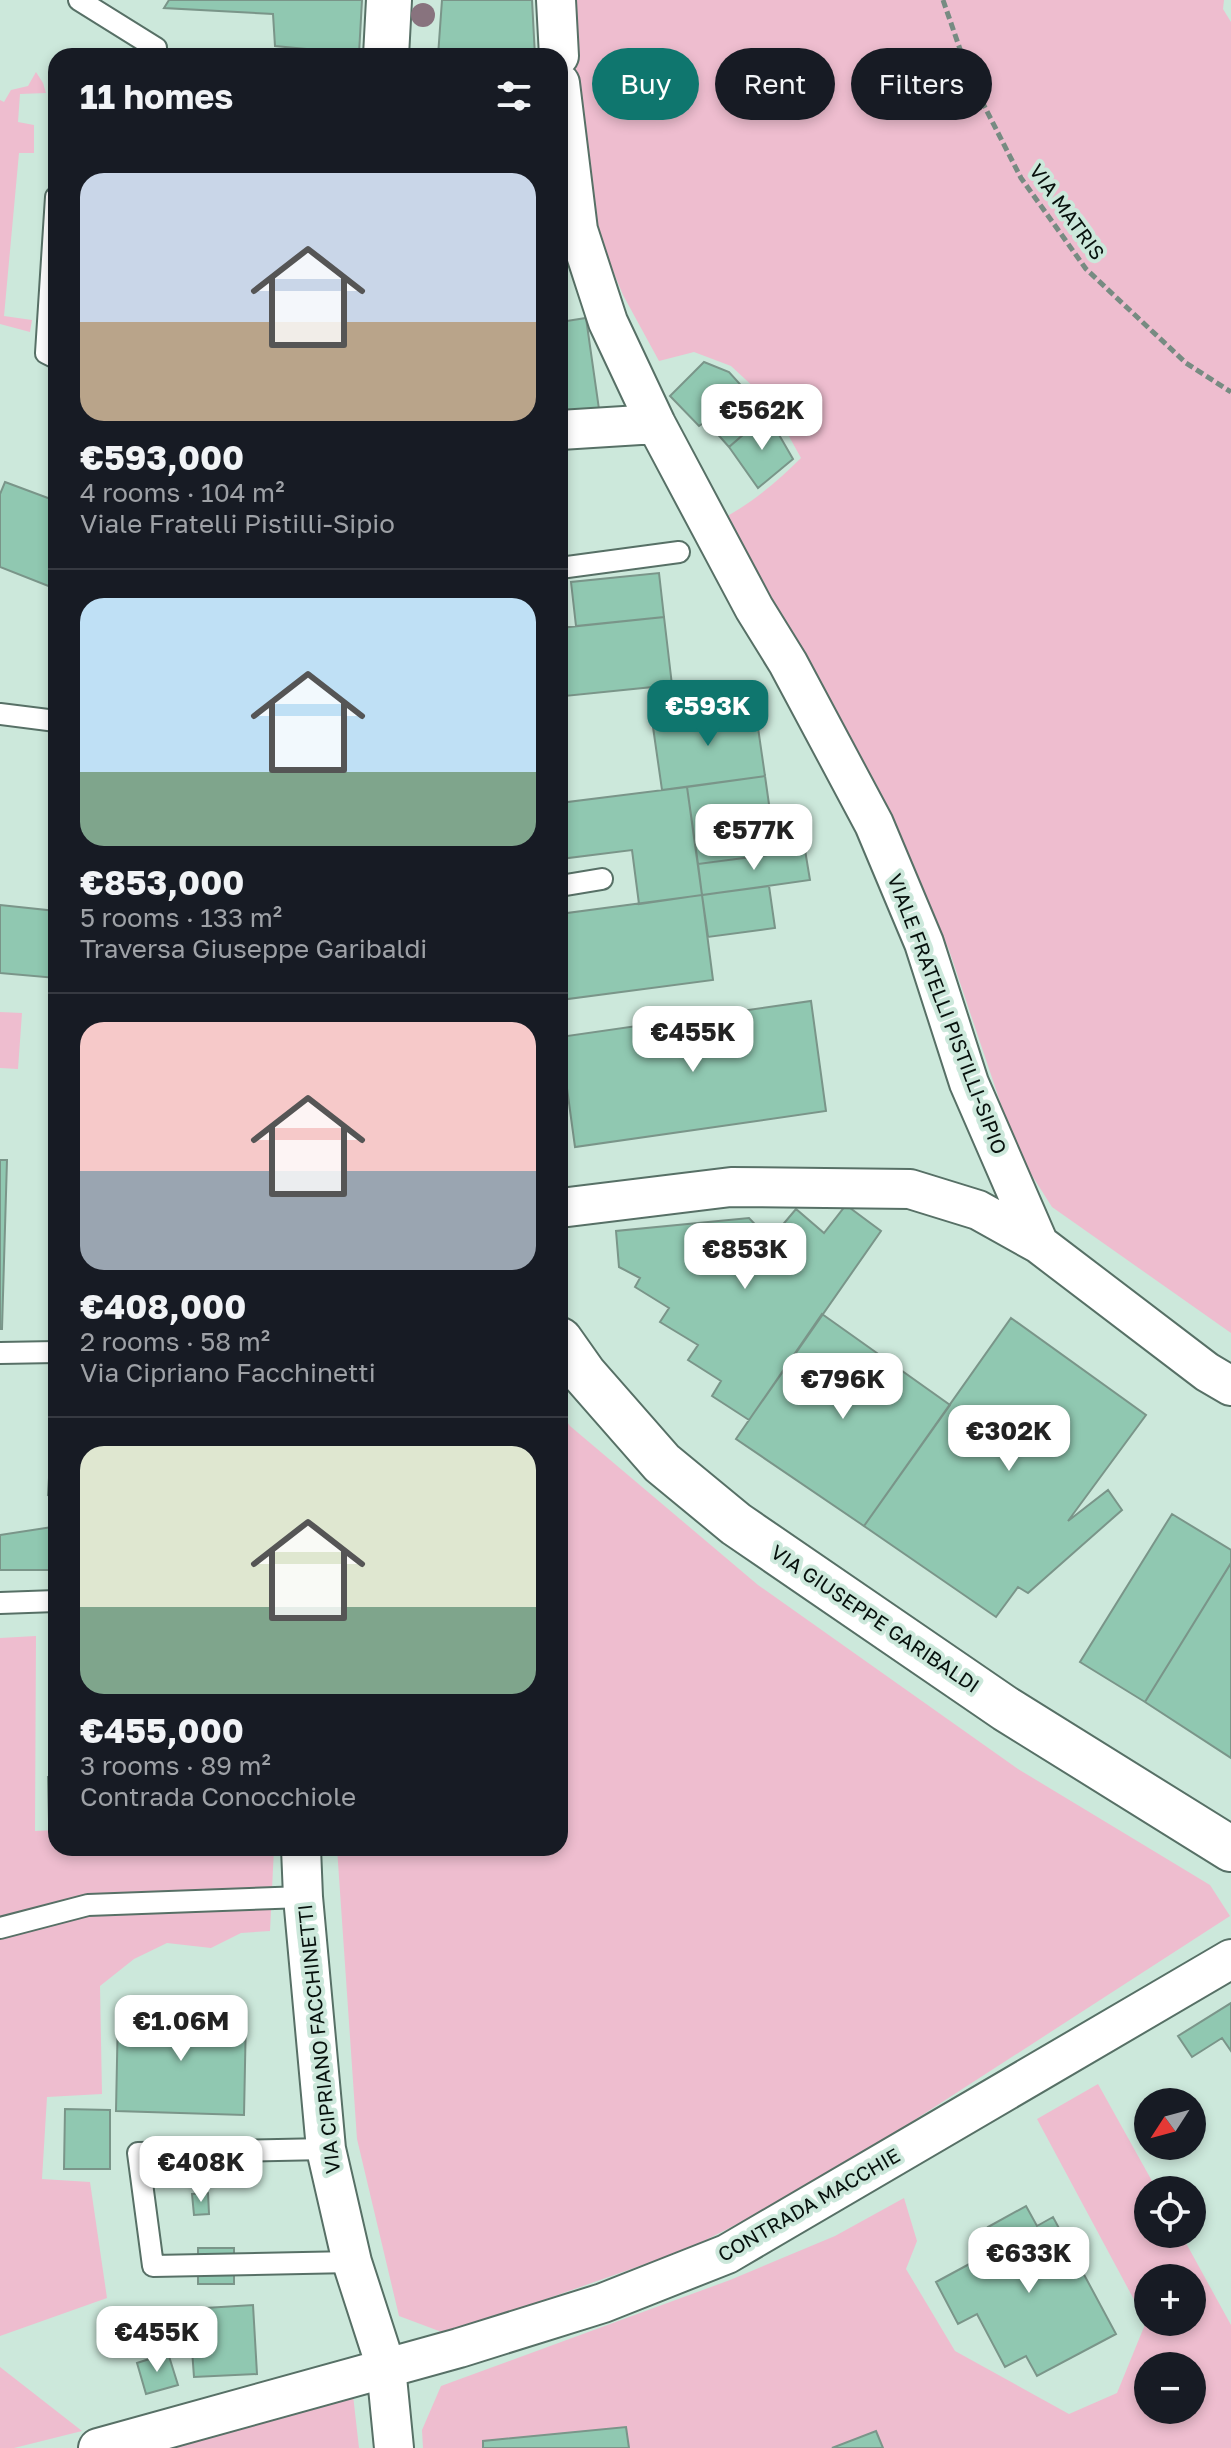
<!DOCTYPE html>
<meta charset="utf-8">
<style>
body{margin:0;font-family:"Golos Text",sans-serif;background:#20242c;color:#f1f3f6;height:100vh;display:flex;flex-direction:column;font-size:30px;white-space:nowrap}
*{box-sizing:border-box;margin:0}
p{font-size:26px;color:#9ea1a6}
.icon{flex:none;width:44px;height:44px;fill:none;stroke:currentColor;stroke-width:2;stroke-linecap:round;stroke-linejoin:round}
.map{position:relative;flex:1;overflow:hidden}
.panel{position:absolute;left:48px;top:48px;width:520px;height:1808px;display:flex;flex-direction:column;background:#171b24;border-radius:24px;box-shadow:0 4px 12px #0003}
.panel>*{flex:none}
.top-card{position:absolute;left:592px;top:48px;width:518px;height:72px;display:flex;gap:16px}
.needle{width:52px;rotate:234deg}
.controls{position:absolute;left:1134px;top:2088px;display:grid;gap:16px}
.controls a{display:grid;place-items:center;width:72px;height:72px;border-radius:50%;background:#171b24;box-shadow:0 4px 12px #0003;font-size:40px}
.price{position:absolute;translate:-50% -68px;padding:0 18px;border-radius:16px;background:#fff;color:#222;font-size:26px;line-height:52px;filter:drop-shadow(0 2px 4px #0008)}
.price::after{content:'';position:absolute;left:50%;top:48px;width:24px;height:18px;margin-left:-12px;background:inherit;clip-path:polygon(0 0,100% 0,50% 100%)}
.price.selected{background:#0f766e;color:#fff}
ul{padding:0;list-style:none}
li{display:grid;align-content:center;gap:16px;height:424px;padding:0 32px}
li+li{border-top:2px solid #363941}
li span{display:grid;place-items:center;height:248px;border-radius:24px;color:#555}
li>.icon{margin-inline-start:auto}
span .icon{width:144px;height:144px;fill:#fffc;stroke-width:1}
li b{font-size:34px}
h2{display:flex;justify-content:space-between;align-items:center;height:96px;padding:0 32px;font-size:34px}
.pill{padding:0 28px;border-radius:36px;background:#171b24;box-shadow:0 4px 12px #0003;font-size:28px;line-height:72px}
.pill.selected{background:#0f766e;color:#fff}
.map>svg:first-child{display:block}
.green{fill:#eebdcf;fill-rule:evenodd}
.building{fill:#90c8b1;stroke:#7a9589;stroke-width:2}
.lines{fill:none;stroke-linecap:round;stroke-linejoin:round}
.lane-casing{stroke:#577066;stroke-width:24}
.street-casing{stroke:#577066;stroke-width:42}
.secondary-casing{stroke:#577066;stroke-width:48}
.path{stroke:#778b82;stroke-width:5;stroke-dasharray:8 4;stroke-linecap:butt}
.lane{stroke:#fff;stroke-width:20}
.street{stroke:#fff;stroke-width:38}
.secondary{stroke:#fff;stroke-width:44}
.tree{fill:#88737e}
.labels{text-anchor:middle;stroke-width:8;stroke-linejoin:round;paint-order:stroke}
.street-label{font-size:20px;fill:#07110d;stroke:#cce8db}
</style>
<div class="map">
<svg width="1231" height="2448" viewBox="0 0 1231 2448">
<rect width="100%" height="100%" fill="#cce8db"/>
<!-- green -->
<path class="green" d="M572,0H1224L1223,9L1231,22V1333L1052,1207L1017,1152L949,950L877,785L770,603L724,518C753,502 777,482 801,458L770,402L731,366L694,352L659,361L623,295L593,223L575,68Z
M36,72L43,83L46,93L20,94L18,122L34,125V153H19L4,316L32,320L30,332L0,324V100L4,102L11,90L28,86Z
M0,1012L22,1013L18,1069L0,1068Z
M560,1412L570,1426L758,1585L1018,1769L1210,1885L1230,1916L814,2185L688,2249L447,2334L399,2316L357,2139L337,1848H560Z
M36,1636L35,1831L56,1830V1848H274L270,1931L241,1933L211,1948L167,1943L134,1959L100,1986L102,2094L47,2097L42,2179L90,2182L107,2298L0,2336V1638Z
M1098,2084L1157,2190H1148V2234H1181L1231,2325V2448H423L422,2430L441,2386L730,2280L835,2236L904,2198L917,2241L906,2269L955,2351L1069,2414L1117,2393L1146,2322L1037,2119ZM1148,2278H1192V2322H1148ZM1148,2366H1192V2410H1148Z
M0,2367L82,2431L14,2448H0Z
M352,2386L359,2448H155Z"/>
<!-- building -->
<path class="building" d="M169,0H362L359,54L275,46L273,14L164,8Z
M442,0H532L535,56H438Z
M586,318L599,409L560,412V322Z
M704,362L729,372L767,414L729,447L706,421L699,426L670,396Z
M767,414L793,459L758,488L729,447Z
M5,482L56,501V589L0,567V494Z
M659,573L664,617L576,626L571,582Z
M664,617L672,685L565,696L560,628Z
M755,707L765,776L662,790L652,720Z
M560,751L567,802L560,803Z
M765,776L776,854L698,864L687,787Z
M687,787L702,895L639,904L632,850L560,859V803Z
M805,850L810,880L702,895L698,864Z
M769,886L775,928L708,937L702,895Z
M702,895L713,980L560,1000V914Z
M0,905L56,911V978L0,973Z
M811,1001L826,1111L575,1147L560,1037Z
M0,1160H7L2,1329H0Z
M846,1205L881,1231L749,1420L712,1396L721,1381L688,1360L698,1345L660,1322L669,1308L635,1287L640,1278L619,1267L616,1231L749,1218L770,1240L796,1209L824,1233Z
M822,1314L950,1405L864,1526L736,1439Z
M1011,1318L1146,1415L1068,1521L1108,1490L1122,1510L1028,1593L1018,1587L996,1617L864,1526Z
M53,1410L56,1411V1496L48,1495Z
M1172,1514L1231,1550V1563L1145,1702L1080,1662Z
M52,1527L56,1528V1570H0V1535Z
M1231,1563V1758L1145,1702Z
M48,1777H56V1821H49Z
M1231,2003V2051L1222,2038L1192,2057L1178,2036Z
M118,2012L246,2015L244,2115L116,2111Z
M65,2109L110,2110V2169H64Z
M208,2193L209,2214L194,2215L192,2194Z
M1026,2206L1037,2226L1053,2217L1116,2334L1037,2376L1026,2356L1005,2367L977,2314L958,2324L936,2282L999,2248L988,2227Z
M198,2248H234V2284H198Z
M253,2305L257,2374L194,2377L189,2309Z
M168,2353L178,2385L146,2394L137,2363Z
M626,2427L629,2448H483V2441Z
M876,2431L883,2448H832Z"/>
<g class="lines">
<!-- lane casing -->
<g class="lane-casing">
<path id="lane" d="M79,0L156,48L155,56
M56,197L46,353L56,358
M560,568L679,552
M0,714L56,721
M560,886L602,879
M0,1353L56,1352
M0,1603L56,1601
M0,1928L88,1905L303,1897
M326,2149L138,2153L153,2266L352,2262"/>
</g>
<!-- street casing -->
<g class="street-casing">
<path id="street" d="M556,0L559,56
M560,83L578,230L608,322L656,424L754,608L788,663L874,824L924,943L969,1083L1039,1244
M560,430L656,424
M560,1208L731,1187L910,1189L978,1210L1039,1244L1207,1372L1231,1386
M301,1848L303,1897L326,2149L352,2262L386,2367L394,2448
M98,2448L459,2348L603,2303L727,2254L1231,1959"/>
</g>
<!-- secondary casing -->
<g class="secondary-casing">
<path id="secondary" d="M386,56L389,0
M560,1340L584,1374L662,1463L736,1524L1006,1709L1231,1849"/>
</g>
<!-- path -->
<path class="path" d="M943,0L970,78L1021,178L1086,269L1186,363L1231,392"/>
<!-- lane -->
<use href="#lane" class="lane"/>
<!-- street -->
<use href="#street" class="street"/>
<!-- secondary -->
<use href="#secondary" class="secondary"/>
</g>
<!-- trees -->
<circle class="tree" cx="423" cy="15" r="12"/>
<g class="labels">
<!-- street labels -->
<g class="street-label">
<text transform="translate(1067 212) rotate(54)" y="7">VIA MATRIS</text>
<text transform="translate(947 1014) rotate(69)" y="7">VIALE FRATELLI PISTILLI-SIPIO</text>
<text transform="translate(875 1619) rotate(34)" y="7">VIA GIUSEPPE GARIBALDI</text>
<text transform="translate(319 2039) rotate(-96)" y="7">VIA CIPRIANO FACCHINETTI</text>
<text transform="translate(809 2205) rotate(-30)" y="7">CONTRADA MACCHIE</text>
</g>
</g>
</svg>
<div class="controls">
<a><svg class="needle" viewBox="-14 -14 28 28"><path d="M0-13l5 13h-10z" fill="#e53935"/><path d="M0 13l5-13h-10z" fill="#9ea1a6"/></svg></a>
<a><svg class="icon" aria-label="locate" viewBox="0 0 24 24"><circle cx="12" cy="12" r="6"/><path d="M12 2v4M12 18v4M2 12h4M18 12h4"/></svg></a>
<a>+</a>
<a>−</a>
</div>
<b class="price" style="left:762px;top:452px">€562K</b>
<b class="price selected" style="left:708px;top:748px">€593K</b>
<b class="price" style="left:754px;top:872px">€577K</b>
<b class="price" style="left:693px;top:1074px">€455K</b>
<b class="price" style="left:745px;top:1291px">€853K</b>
<b class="price" style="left:843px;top:1421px">€796K</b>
<b class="price" style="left:1009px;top:1473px">€302K</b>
<b class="price" style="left:181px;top:2063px">€1.06M</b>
<b class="price" style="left:201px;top:2204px">€408K</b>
<b class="price" style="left:1029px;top:2295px">€633K</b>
<b class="price" style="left:157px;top:2374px">€455K</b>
<div class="top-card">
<a class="pill selected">Buy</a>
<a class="pill">Rent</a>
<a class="pill">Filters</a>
</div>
<section class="panel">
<h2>11 homes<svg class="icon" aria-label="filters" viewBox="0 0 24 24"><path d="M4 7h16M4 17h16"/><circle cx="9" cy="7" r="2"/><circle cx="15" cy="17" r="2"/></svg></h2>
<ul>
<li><span style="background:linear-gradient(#c9d6e8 60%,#b9a48a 0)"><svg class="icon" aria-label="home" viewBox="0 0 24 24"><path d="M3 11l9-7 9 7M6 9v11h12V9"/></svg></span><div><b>€593,000</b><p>4 rooms · 104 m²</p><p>Viale Fratelli Pistilli-Sipio</p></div></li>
<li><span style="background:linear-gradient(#bfe0f5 70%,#7fa58c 0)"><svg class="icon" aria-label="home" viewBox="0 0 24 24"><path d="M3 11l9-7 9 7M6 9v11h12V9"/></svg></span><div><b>€853,000</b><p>5 rooms · 133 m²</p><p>Traversa Giuseppe Garibaldi</p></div></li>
<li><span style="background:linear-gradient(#f6c9c9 60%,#9aa5b1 0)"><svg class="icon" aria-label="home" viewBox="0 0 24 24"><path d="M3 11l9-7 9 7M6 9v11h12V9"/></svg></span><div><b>€408,000</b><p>2 rooms · 58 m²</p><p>Via Cipriano Facchinetti</p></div></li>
<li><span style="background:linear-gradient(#dfe7d0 65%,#7fa58c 0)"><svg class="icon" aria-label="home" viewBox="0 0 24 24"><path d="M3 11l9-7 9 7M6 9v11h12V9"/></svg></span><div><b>€455,000</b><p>3 rooms · 89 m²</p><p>Contrada Conocchiole</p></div></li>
</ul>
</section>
</div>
